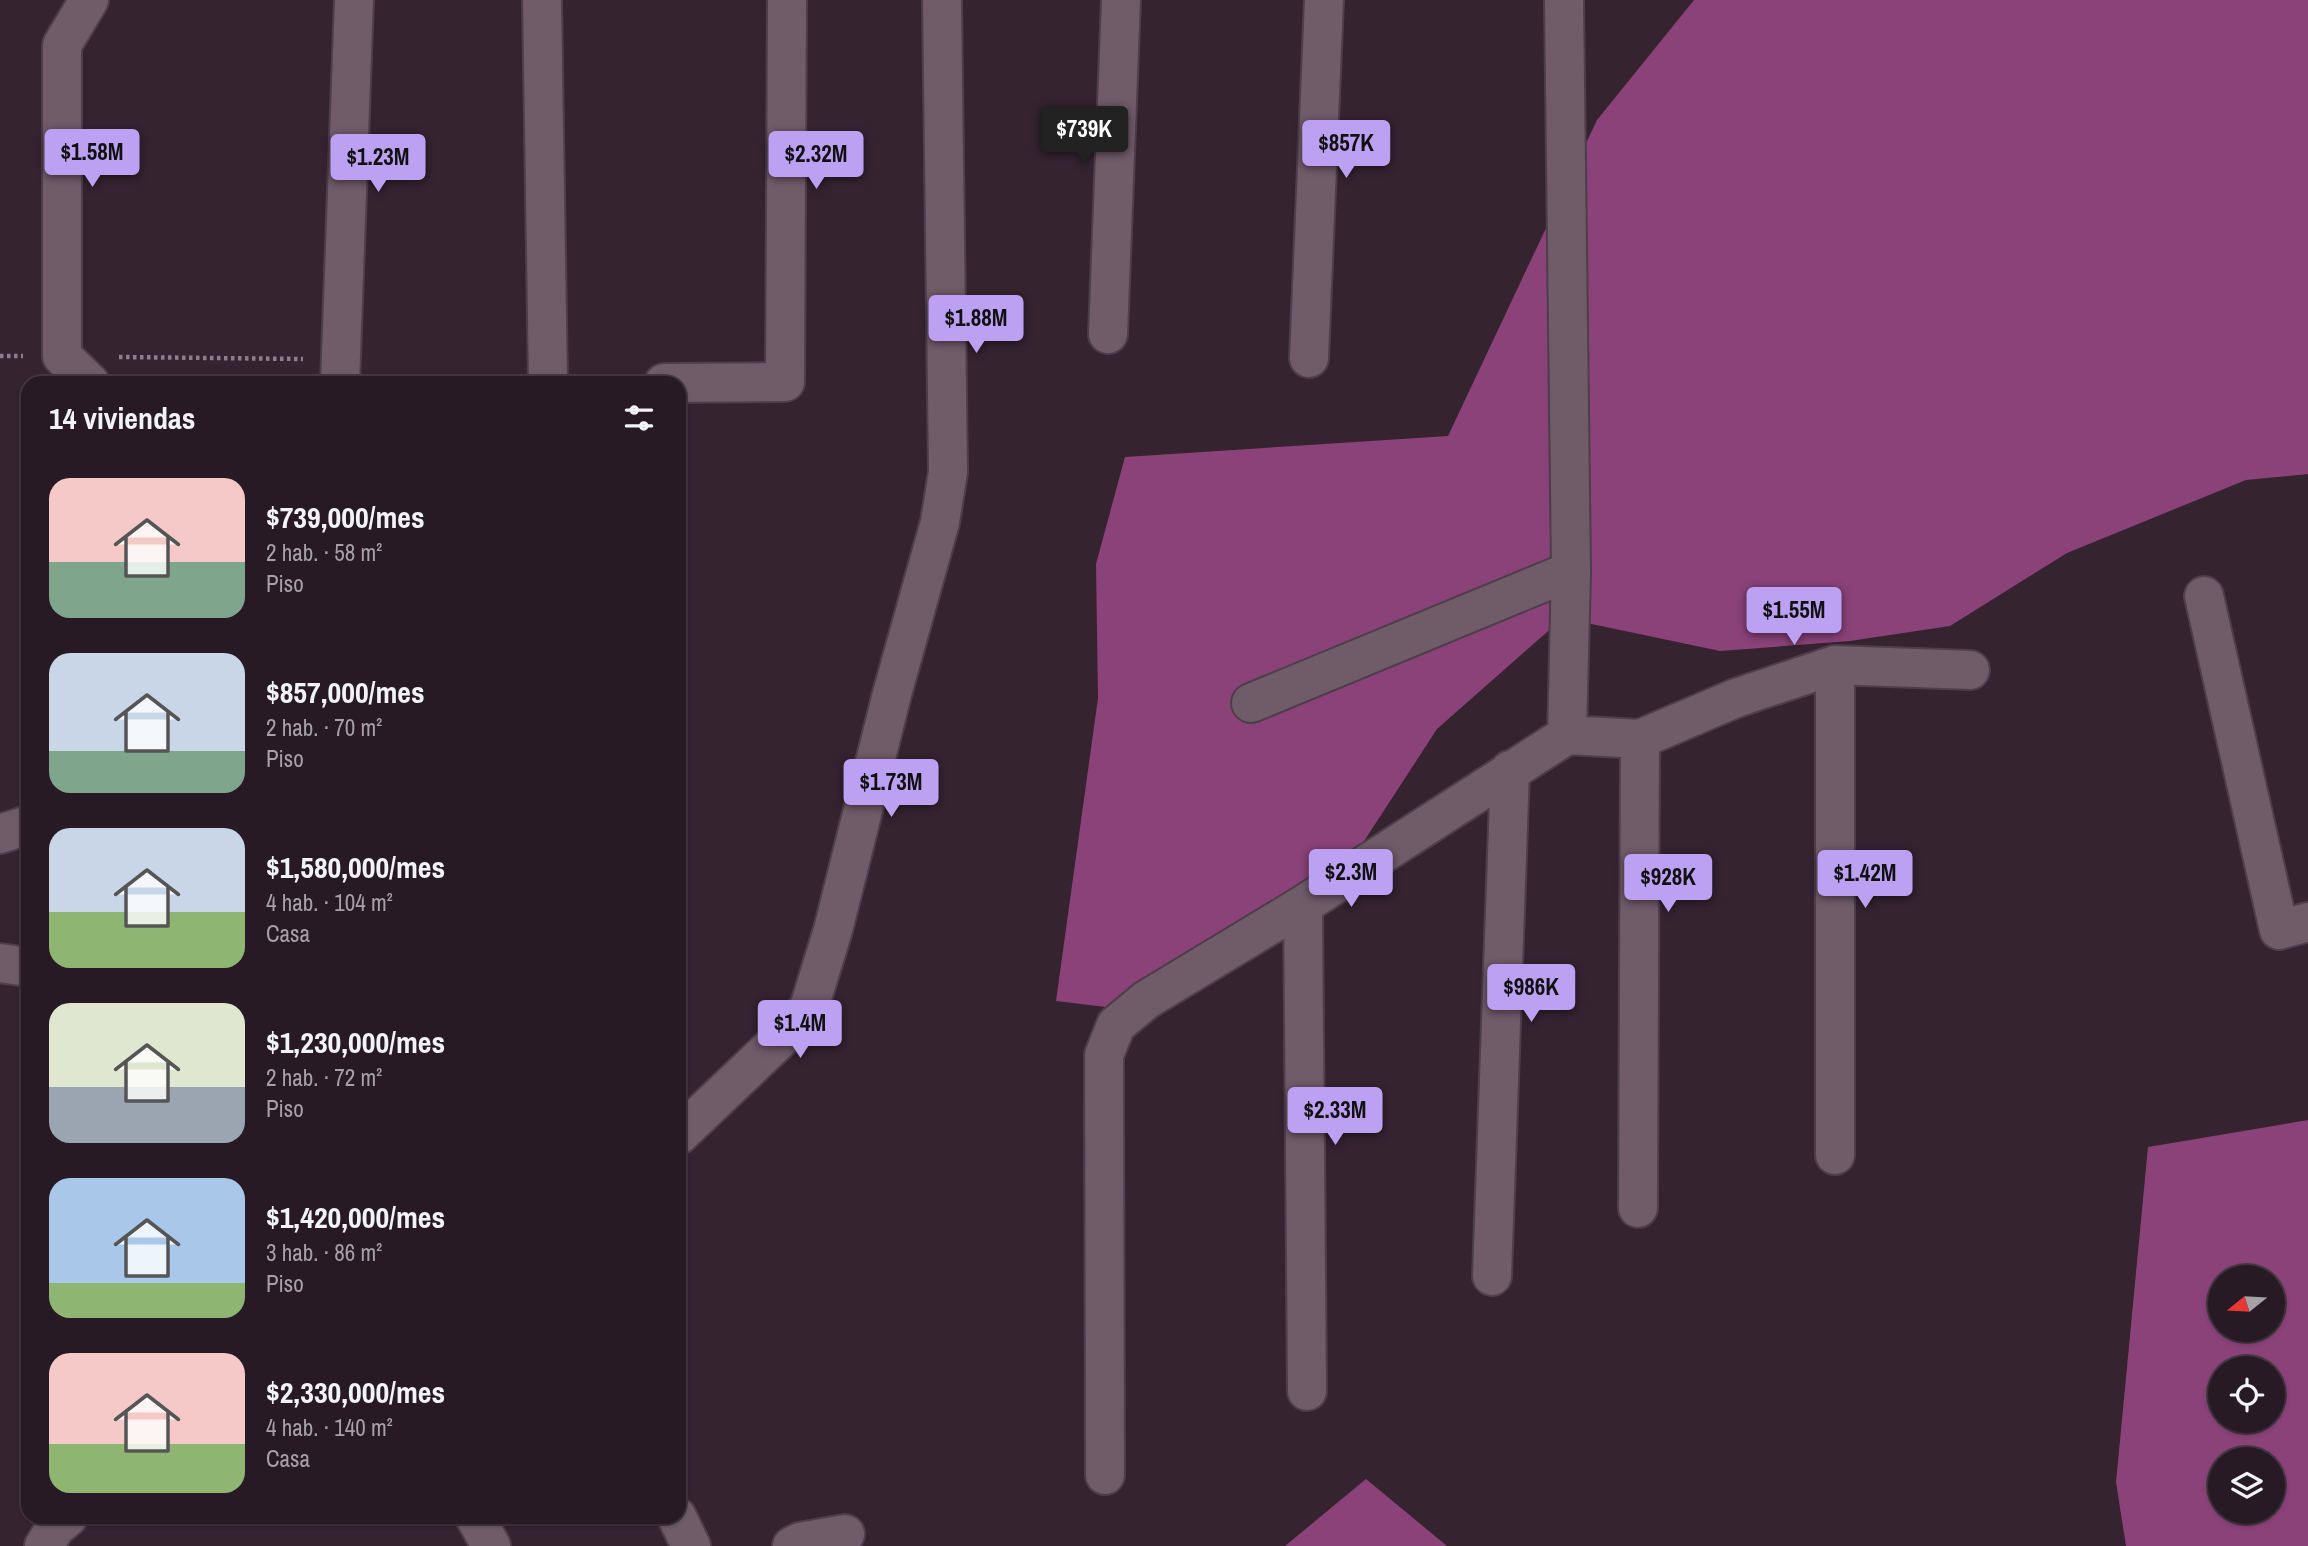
<!DOCTYPE html>
<html lang="es">
<meta charset="utf-8">
<style>
body{margin:0;font-family:"Archivo Narrow",sans-serif;background:#342731;color:#f1f3f6;height:100vh;display:flex;flex-direction:column;font-size:26px;white-space:nowrap}
*{box-sizing:border-box;margin:0}
p{font-size:23px;color:#a5a1a6}
.icon{flex:none;width:38px;height:38px;fill:none;stroke:currentColor;stroke-width:2;stroke-linecap:round;stroke-linejoin:round}
.map{position:relative;flex:1;overflow:hidden}
.drawer{position:absolute;left:21px;top:376px;width:665px;height:1148px;display:flex;flex-direction:column;background:#281a24;border-radius:21px;box-shadow:0 2px 5px #0004,0 0 0 2px #443841}
.drawer>*{flex:none}
.needle{width:46px;rotate:252deg}
.buttons{position:absolute;left:2208px;top:1265px;display:grid;gap:14px}
.buttons a{display:grid;place-items:center;width:77px;height:77px;border-radius:50%;background:#281a24;box-shadow:0 2px 5px #0004,0 0 0 2px #443841;font-size:35px}
.price{position:absolute;translate:-50% -60px;padding:0 16px;border-radius:7px;background:#bca0f2;color:#111;font-size:23px;line-height:46px;filter:drop-shadow(0 2px 4px #0008)}
.price::after{content:'';position:absolute;left:50%;top:42px;width:21px;height:16px;margin-left:-10px;background:inherit;clip-path:polygon(0 0,100% 0,50% 100%)}
.price.current{background:#222;color:#fff}
ul{padding:0;list-style:none}
li{display:flex;align-items:center;gap:21px;height:175px;padding:0 28px}
li span{display:grid;place-items:center;flex:none;width:196px;height:140px;border-radius:21px;color:#555}
li>.icon{margin-inline-start:auto}
span .icon{width:84px;height:84px;fill:#fffc;stroke-width:1}
li b{font-size:30px}
h2{display:flex;justify-content:space-between;align-items:center;height:84px;padding:0 28px;font-size:30px}
.map>svg:first-child{display:block}
.forest{fill:#8a4279;fill-rule:evenodd}
.lines{fill:none;stroke-linecap:round;stroke-linejoin:round}
.minor-casing{stroke:#4d3e49;stroke-width:42}
.path{stroke:#8d7e89;stroke-width:4.5;stroke-dasharray:3.5 3.5;stroke-linecap:butt}
.minor{stroke:#705b69;stroke-width:38}
</style>
<div class="map">
<svg width="2308" height="1546" viewBox="0 0 2308 1546">
<rect width="100%" height="100%" fill="#352330"/>
<!-- forest -->
<path class="forest" d="M1694,0H2308V474L2246,480L2067,553L1950,626L1850,641L1720,651L1563,618L1437,729L1344,872L1114,1008L1056,1001L1098,698L1096,564L1125,457L1448,436L1597,120Z
M2308,1120V1546H2126L2116,1482L2148,1147ZM2221,1278H2273V1330H2221ZM2221,1368H2273V1421H2221ZM2221,1460H2273V1512H2221Z
M1366,1479L1447,1546H1285Z"/>
<g class="lines">
<!-- minor casing -->
<g class="minor-casing">
<path id="minor" d="M89,0L62,45V356L90,383
M542,0L548,383
M1564,0L1571,571L1567,735
M1108,334L1121,0
M1309,358L1324,0
M340,383L354,0
M664,383L785,382L787,0
M2204,596L2279,930L2308,922
M1251,703L1571,571
M1640,739L1736,698L1835,665L1970,670
M0,834L28,825
M1303,905L1307,1391
M0,963L28,967
M679,1135L780,1039L809,1008L833,930L892,694L940,522L948,472L942,0
M1835,1155V665
M1492,1276L1510,770
M1105,1475L1104,1055L1116,1025L1146,1000L1303,905L1567,735L1640,739L1638,1208
M475,1517L491,1546
M677,1517L691,1546
M44,1546L55,1528L68,1517
M792,1546L800,1542L845,1534"/>
</g>
<!-- path -->
<path class="path" d="M0,356H23
M119,357L303,359"/>
<!-- minor -->
<use href="#minor" class="minor"/>
</g>
</svg>
<div class="buttons">
<a><svg class="needle" viewBox="-14 -14 28 28"><path d="M0-13l5 13h-10z" fill="#e53935"/><path d="M0 13l5-13h-10z" fill="#a5a1a6"/></svg></a>
<a><svg class="icon" aria-label="locate" viewBox="0 0 24 24"><circle cx="12" cy="12" r="6"/><path d="M12 2v4M12 18v4M2 12h4M18 12h4"/></svg></a>
<a><svg class="icon" aria-label="layers" viewBox="0 0 24 24"><path d="M12 4l9 5-9 5-9-5zM3 14l9 5 9-5"/></svg></a>
</div>
<b class="price current" style="left:1084px;top:166px">$739K</b>
<b class="price" style="left:1346px;top:180px">$857K</b>
<b class="price" style="left:92px;top:189px">$1.58M</b>
<b class="price" style="left:816px;top:191px">$2.32M</b>
<b class="price" style="left:378px;top:194px">$1.23M</b>
<b class="price" style="left:976px;top:355px">$1.88M</b>
<b class="price" style="left:1794px;top:647px">$1.55M</b>
<b class="price" style="left:891px;top:819px">$1.73M</b>
<b class="price" style="left:1351px;top:909px">$2.3M</b>
<b class="price" style="left:1865px;top:910px">$1.42M</b>
<b class="price" style="left:1668px;top:914px">$928K</b>
<b class="price" style="left:1531px;top:1024px">$986K</b>
<b class="price" style="left:800px;top:1060px">$1.4M</b>
<b class="price" style="left:1335px;top:1147px">$2.33M</b>
<section class="drawer">
<h2>14 viviendas<svg class="icon" aria-label="filters" viewBox="0 0 24 24"><path d="M4 7h16M4 17h16"/><circle cx="9" cy="7" r="2"/><circle cx="15" cy="17" r="2"/></svg></h2>
<ul>
<li><span style="background:linear-gradient(#f6c9c9 60%,#7fa58c 0)"><svg class="icon" aria-label="home" viewBox="0 0 24 24"><path d="M3 11l9-7 9 7M6 9v11h12V9"/></svg></span><div><b>$739,000/mes</b><p>2 hab. · 58 m²</p><p>Piso</p></div></li>
<li><span style="background:linear-gradient(#c9d6e8 70%,#7fa58c 0)"><svg class="icon" aria-label="home" viewBox="0 0 24 24"><path d="M3 11l9-7 9 7M6 9v11h12V9"/></svg></span><div><b>$857,000/mes</b><p>2 hab. · 70 m²</p><p>Piso</p></div></li>
<li><span style="background:linear-gradient(#c9d6e8 60%,#8fb573 0)"><svg class="icon" aria-label="home" viewBox="0 0 24 24"><path d="M3 11l9-7 9 7M6 9v11h12V9"/></svg></span><div><b>$1,580,000/mes</b><p>4 hab. · 104 m²</p><p>Casa</p></div></li>
<li><span style="background:linear-gradient(#dfe7d0 60%,#9aa5b1 0)"><svg class="icon" aria-label="home" viewBox="0 0 24 24"><path d="M3 11l9-7 9 7M6 9v11h12V9"/></svg></span><div><b>$1,230,000/mes</b><p>2 hab. · 72 m²</p><p>Piso</p></div></li>
<li><span style="background:linear-gradient(#a9c7e8 75%,#8fb573 0)"><svg class="icon" aria-label="home" viewBox="0 0 24 24"><path d="M3 11l9-7 9 7M6 9v11h12V9"/></svg></span><div><b>$1,420,000/mes</b><p>3 hab. · 86 m²</p><p>Piso</p></div></li>
<li><span style="background:linear-gradient(#f6c9c9 65%,#8fb573 0)"><svg class="icon" aria-label="home" viewBox="0 0 24 24"><path d="M3 11l9-7 9 7M6 9v11h12V9"/></svg></span><div><b>$2,330,000/mes</b><p>4 hab. · 140 m²</p><p>Casa</p></div></li>
</ul>
</section>
</div>
